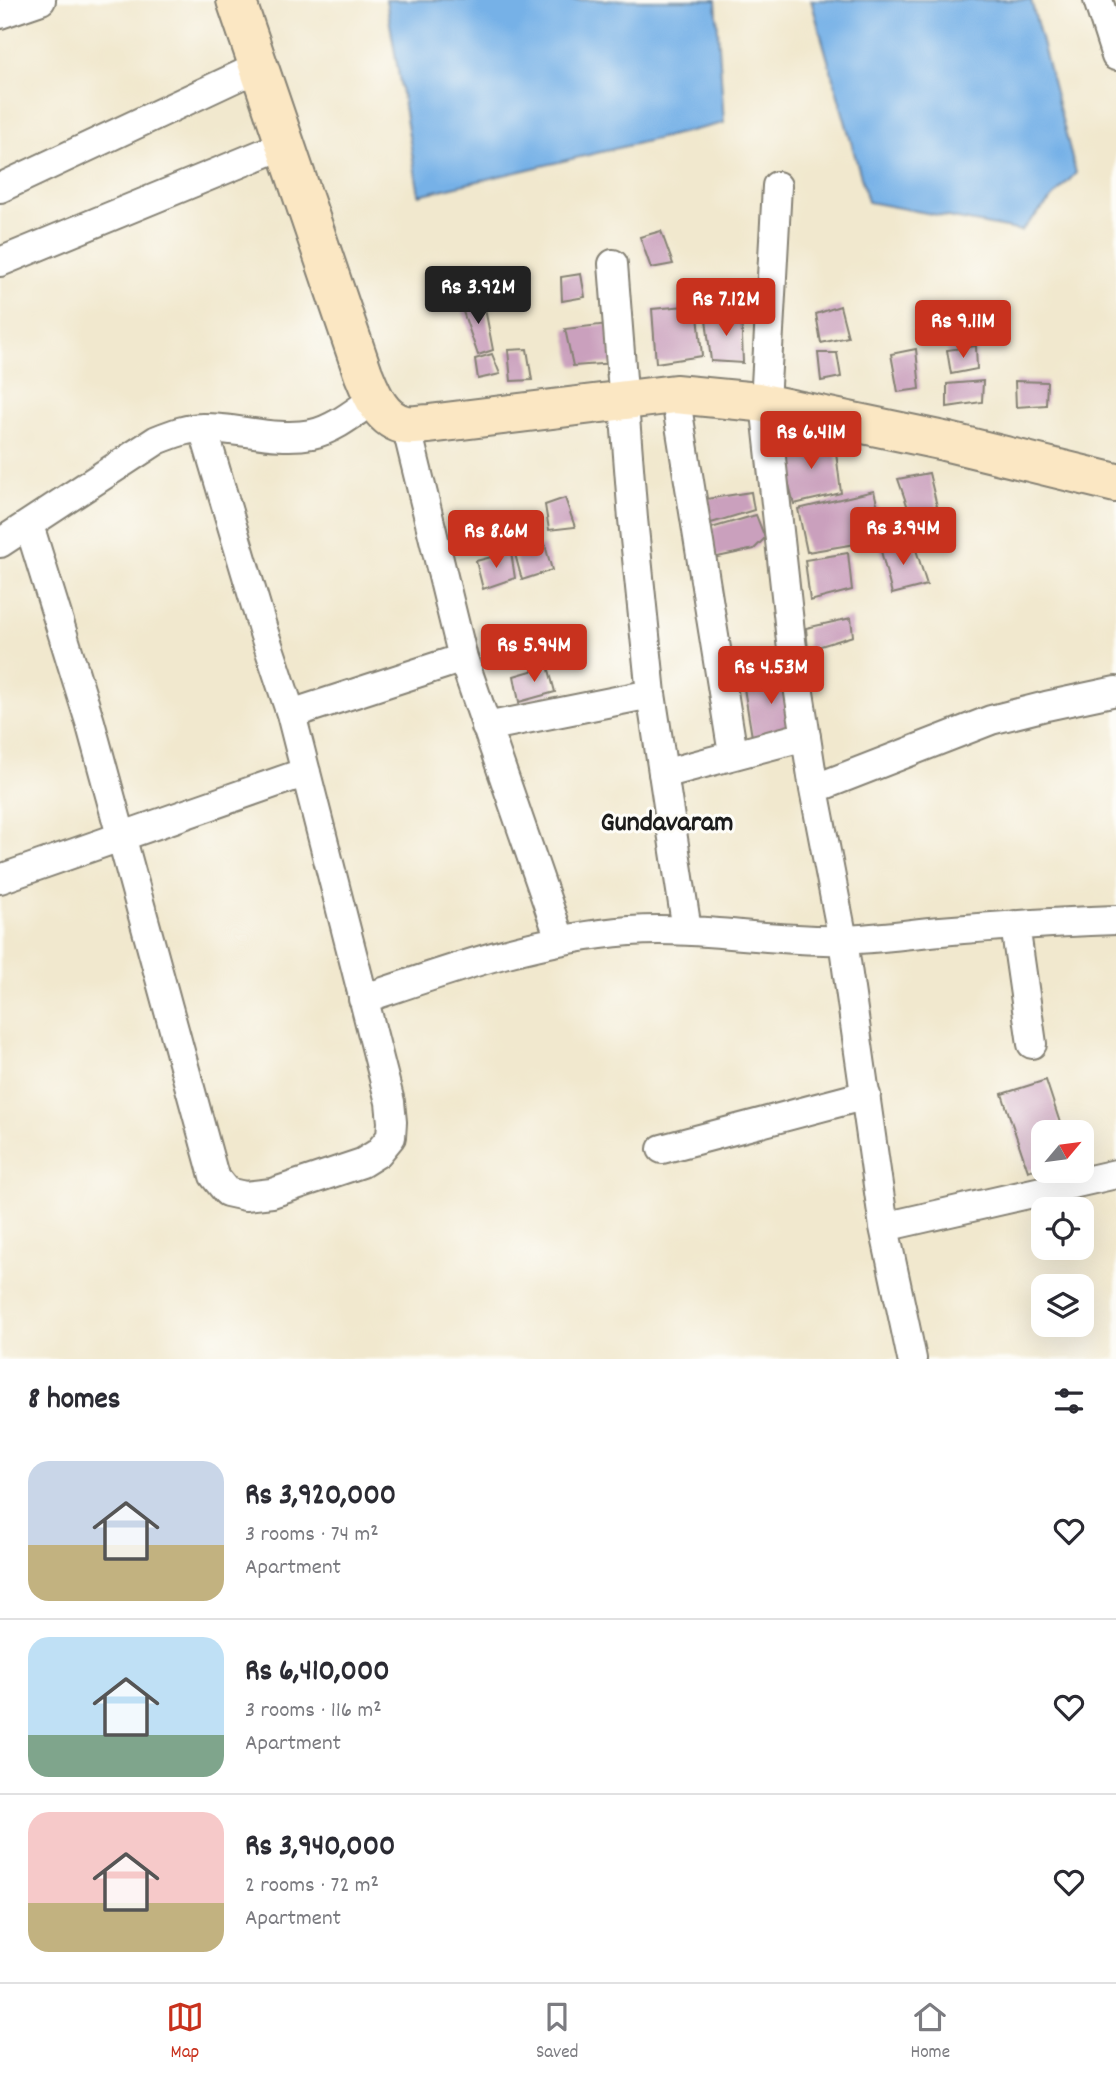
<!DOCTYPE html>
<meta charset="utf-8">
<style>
body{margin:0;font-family:Dekko,sans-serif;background:#f2f2f3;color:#2b2b33;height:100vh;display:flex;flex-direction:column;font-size:26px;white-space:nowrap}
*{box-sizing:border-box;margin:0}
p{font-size:23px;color:#7c7c81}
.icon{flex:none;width:38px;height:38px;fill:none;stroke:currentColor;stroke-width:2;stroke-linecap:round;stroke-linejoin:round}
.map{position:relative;height:1359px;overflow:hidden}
.panel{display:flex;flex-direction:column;background:#fff;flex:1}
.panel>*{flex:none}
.needle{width:46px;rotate:61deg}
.fabs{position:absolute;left:1031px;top:1120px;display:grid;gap:14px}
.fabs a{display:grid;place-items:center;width:63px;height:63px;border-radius:14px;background:#fff;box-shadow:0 7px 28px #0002;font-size:35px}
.price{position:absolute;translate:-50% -60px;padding:0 16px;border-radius:7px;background:#c8321e;color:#fff;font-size:23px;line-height:46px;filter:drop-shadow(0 2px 4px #0008)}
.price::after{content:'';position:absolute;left:50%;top:42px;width:21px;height:16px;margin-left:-10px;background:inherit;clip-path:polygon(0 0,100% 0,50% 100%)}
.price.current{background:#222;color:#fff}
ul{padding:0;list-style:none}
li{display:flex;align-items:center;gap:21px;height:175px;padding:0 28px}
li+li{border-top:2px solid #e1e1e2}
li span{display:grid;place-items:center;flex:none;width:196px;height:140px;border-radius:21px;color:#555}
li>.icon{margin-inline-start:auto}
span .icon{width:84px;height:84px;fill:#fffc;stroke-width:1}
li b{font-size:30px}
h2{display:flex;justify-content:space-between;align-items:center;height:84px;padding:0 28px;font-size:30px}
.tab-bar{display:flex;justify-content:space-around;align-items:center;height:98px;border-top:2px solid #e1e1e2;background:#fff;font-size:19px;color:#7c7c81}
.tab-bar a{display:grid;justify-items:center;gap:4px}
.tab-bar .current{color:#c8321e}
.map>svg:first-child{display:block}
.water{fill:#76b1e7;stroke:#496682;stroke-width:2}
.building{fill:#caa0bd}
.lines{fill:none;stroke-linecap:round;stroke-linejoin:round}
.minor-casing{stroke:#868275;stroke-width:32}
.secondary-casing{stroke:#868275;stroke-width:42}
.minor{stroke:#fff;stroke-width:28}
.secondary{stroke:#fbe7c3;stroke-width:38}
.labels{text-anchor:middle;stroke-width:6;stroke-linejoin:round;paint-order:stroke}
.quarter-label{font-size:28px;font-weight:bold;fill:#1c1c1c;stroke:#fdfcf7}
</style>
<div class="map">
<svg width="1116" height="1359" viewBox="0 0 1116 1359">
<rect width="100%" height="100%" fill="#fdfcf7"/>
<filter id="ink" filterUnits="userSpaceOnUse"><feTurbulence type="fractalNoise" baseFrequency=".0143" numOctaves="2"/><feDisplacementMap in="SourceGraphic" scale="14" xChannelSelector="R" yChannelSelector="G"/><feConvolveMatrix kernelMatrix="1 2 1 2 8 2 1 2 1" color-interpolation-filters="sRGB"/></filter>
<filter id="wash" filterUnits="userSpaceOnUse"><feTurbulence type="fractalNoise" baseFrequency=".00686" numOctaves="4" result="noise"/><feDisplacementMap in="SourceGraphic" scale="28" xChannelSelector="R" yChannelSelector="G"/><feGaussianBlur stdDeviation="1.57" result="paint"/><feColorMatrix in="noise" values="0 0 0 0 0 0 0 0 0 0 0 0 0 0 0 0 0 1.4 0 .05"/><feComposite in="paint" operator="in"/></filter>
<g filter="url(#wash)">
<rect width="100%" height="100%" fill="#f1e8ce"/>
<!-- water -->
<path class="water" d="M386,0H716L724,123L419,195Z
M811,0H1031L1076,173L1021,231L868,202Z"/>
<g id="blocks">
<!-- building -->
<path class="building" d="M661,231L673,264L651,268L640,237Z
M581,274L585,297L562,301L561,277Z
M460,303H484L493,350L478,355Z
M697,305L702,356L656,363L652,309Z
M840,306L848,337L821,343L816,314Z
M741,310L743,363L711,361L706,319Z
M608,324L615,363L573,366L565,329Z
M976,346L977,369L951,374L947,350Z
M527,349L532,380L511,381L508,350Z
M916,349L920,389L898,392L891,354Z
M818,353H837L841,377L821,381Z
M492,354L500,374L478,379L475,359Z
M983,381L982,402L947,407V384Z
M1015,381L1047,382L1046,405L1016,407Z
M835,444L841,493L794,504L779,446Z
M929,473L942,527L916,531L898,479Z
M874,491L886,539L807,552L798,509Z
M751,492L754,510L708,524L706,499Z
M565,498L575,527L549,530L545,505Z
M756,515L765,538L754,549L713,558L708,529Z
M913,540L927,585L892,594L880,547Z
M545,545L552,570L522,580L515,554Z
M511,552L515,578L483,589L476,561Z
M848,553L852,590L810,601L805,560Z
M851,618L853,636L808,650L806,628Z
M548,666L555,692L519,702L514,676Z
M789,671L799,726L753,743L743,682Z
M1046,1080L1063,1132H1043V1166L1028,1171L1002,1094Z"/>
</g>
</g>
<g filter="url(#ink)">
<use href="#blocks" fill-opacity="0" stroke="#868275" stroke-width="2"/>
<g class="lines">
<!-- minor casing -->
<g class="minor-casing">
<path id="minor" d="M1098,0L1116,56
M0,14L41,0
M777,186L765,403L791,641L814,789L843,940L884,1227L912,1359
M0,188L258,67
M0,262L284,145
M613,264L633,519L651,694L687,930
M675,394L733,754
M406,425L463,658L560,939
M29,525L90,722L214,1176L227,1192L245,1196L272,1193L362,1163L378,1153L391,1137L392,1122L390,1102L291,714L264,633L203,428
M0,543L157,440C172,434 187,428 204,428C239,428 277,441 312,434C335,429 355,412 374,399
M291,714L463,658
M486,727L651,694
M663,774L806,736
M814,789L991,720L1046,706L1116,691
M0,879L306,772
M1015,925L1032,1044
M363,999C451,969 537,938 630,931C700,926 770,942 841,940C874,939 908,934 941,931C1000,926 1058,922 1116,920
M662,1149L866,1095
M884,1227L1116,1174"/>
</g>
<!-- secondary casing -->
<g class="secondary-casing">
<path id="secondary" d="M236,0L363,373C371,393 381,421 406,425C413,426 422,424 429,424L675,394L758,402L944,441L1116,483"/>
</g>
<!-- minor -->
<use href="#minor" class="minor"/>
<!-- secondary -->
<use href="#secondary" class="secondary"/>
</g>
</g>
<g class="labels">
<!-- quarter labels -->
<g class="quarter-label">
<text x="667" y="830">Gundavaram</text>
</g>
</g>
</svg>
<div class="fabs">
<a><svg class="needle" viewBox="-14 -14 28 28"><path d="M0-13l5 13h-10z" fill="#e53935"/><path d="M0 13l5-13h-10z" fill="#7c7c81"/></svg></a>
<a><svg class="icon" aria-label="locate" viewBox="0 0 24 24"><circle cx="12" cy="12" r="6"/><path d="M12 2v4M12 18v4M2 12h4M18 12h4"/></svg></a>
<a><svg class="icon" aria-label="layers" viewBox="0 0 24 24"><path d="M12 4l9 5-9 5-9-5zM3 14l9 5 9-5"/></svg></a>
</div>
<b class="price current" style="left:478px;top:326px">Rs 3.92M</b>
<b class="price" style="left:726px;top:338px">Rs 7.12M</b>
<b class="price" style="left:963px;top:360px">Rs 9.11M</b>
<b class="price" style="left:811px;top:471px">Rs 6.41M</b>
<b class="price" style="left:903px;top:567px">Rs 3.94M</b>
<b class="price" style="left:496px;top:570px">Rs 8.6M</b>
<b class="price" style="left:534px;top:684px">Rs 5.94M</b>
<b class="price" style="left:771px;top:706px">Rs 4.53M</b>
</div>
<section class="panel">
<h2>8 homes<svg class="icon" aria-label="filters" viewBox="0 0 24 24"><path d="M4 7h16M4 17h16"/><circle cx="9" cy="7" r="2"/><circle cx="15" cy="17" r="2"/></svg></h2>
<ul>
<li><span style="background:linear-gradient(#c9d6e8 60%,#c2b280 0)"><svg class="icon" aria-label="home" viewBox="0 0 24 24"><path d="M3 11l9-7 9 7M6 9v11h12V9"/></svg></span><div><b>Rs 3,920,000</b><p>3 rooms · 74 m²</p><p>Apartment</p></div><svg class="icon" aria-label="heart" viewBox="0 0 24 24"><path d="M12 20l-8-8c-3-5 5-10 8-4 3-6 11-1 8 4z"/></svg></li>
<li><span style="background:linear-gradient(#bfe0f5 70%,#7fa58c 0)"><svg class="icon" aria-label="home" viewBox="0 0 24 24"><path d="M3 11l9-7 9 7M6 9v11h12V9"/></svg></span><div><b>Rs 6,410,000</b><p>3 rooms · 116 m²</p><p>Apartment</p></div><svg class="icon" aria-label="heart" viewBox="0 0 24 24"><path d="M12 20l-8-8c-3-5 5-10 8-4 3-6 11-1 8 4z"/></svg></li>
<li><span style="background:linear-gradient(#f6c9c9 65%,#c2b280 0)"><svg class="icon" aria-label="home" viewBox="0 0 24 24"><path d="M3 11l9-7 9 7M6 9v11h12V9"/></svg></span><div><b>Rs 3,940,000</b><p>2 rooms · 72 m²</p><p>Apartment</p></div><svg class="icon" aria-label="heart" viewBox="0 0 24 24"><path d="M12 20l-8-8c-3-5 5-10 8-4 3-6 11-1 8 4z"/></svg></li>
</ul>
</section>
<nav class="tab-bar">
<a class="current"><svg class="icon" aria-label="map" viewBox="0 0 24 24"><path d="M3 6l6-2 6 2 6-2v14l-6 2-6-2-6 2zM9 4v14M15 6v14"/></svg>Map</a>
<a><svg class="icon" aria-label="saved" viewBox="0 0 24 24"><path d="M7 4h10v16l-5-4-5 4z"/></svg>Saved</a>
<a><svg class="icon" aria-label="home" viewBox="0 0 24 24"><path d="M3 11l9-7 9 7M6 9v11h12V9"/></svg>Home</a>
</nav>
